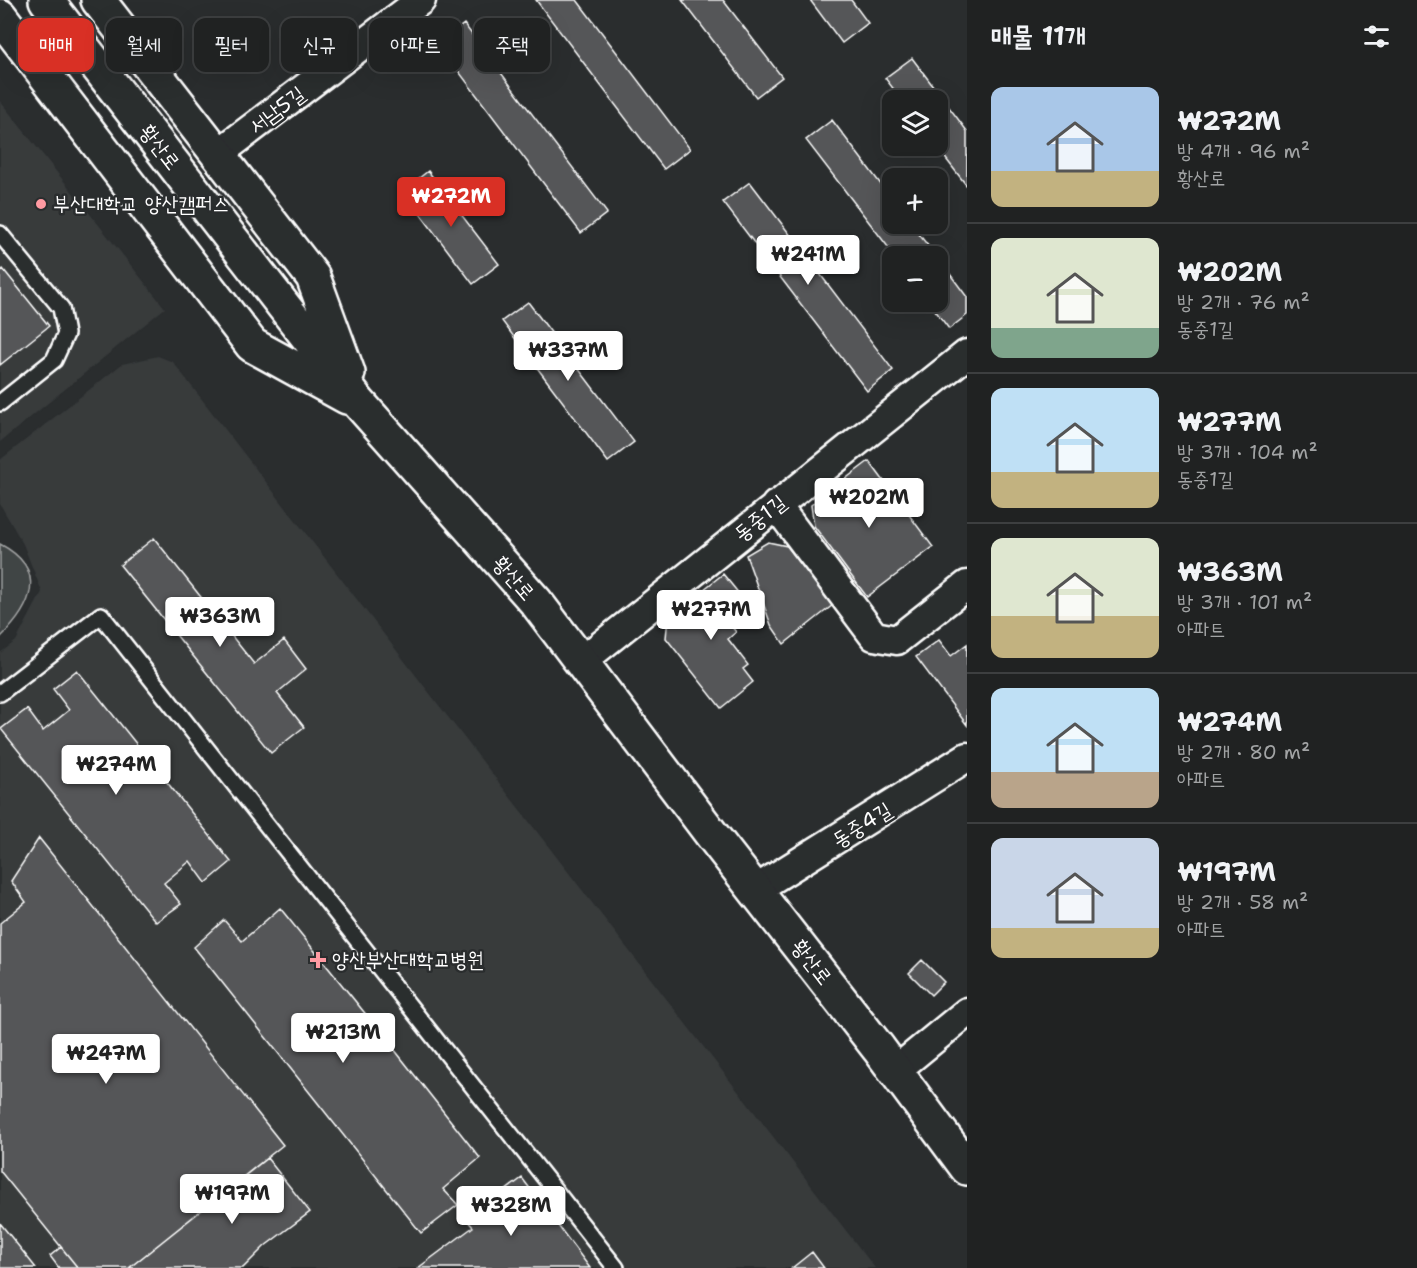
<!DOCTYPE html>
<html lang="ko">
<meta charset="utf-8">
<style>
body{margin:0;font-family:"Shantell Sans","Poor Story",sans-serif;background:#2d2f2f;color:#f1f3f6;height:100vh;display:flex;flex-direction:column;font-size:22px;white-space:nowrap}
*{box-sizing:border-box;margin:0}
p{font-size:20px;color:#a2a4a5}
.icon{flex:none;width:33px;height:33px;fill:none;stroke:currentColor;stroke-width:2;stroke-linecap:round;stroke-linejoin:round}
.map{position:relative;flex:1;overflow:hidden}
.side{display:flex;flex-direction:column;background:#202222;width:450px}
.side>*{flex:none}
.guide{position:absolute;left:18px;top:18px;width:570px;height:54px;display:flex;gap:12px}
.tools{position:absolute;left:882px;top:90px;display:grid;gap:12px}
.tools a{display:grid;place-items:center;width:66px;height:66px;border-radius:12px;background:#202222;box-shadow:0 6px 24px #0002,0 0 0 2px #3d3f40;font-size:30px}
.price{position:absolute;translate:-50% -51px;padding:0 14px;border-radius:6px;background:#fff;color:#222;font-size:20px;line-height:39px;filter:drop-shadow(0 2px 3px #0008)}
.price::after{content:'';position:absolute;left:50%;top:36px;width:18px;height:14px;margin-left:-9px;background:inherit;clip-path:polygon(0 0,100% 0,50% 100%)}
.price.active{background:#d93025;color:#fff}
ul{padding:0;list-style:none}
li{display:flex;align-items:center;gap:18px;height:150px;padding:0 24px}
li+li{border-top:2px solid #3d3f40}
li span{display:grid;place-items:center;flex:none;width:168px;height:120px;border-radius:12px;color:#555}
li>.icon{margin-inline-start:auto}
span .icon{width:72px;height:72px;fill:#fffc;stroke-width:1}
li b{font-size:26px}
h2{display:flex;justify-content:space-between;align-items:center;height:72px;padding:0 24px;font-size:26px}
.chip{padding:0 21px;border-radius:12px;background:#202222;box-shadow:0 6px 24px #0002,0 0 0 2px #3d3f40;font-size:21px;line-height:54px}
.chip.active{background:#d93025;color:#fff}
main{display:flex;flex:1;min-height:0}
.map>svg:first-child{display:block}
.built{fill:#373a3b}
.green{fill:#414445;stroke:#a0a2a2;stroke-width:1.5}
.building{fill:#555758;stroke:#fff;stroke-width:1.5}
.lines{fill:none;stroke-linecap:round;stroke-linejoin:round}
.service-casing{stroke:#fff;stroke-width:20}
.minor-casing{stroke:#fff;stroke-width:33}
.secondary-casing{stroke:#fff;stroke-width:38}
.service{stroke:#2a2d2e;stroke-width:15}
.minor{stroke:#2a2d2e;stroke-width:28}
.secondary{stroke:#2a2d2e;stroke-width:33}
.poi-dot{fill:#ff9aa2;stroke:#2a2d2e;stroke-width:2}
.labels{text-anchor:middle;stroke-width:5;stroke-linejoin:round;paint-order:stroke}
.street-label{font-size:21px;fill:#fff;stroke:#2a2d2e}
.poi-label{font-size:21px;fill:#fff;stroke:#2a2d2e;text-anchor:start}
</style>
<main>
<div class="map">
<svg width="967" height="1268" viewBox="0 0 967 1268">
<rect width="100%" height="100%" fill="#2a2d2e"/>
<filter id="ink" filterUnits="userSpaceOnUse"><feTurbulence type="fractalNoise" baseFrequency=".0167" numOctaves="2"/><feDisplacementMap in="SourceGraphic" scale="12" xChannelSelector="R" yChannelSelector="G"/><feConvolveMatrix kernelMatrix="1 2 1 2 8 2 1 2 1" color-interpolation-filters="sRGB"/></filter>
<g filter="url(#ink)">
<!-- built -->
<path class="built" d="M0,101L165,308L0,442Z
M158,356L173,362L875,1268H0V653L16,641L42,592L23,544L0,504V460L122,364Z"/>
<!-- green -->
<path class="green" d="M0,544C49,570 32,607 0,638Z"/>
<!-- building -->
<path class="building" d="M536,0H577L690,149L664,169Z
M682,0H723L782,77L756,97Z
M810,0H851L868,23L842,43Z
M464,24L607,213L581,233L438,44Z
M912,58L967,131V186L936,146L938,100H902L885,78Z
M832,120L892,199V224H911L936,256H895L806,140Z
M428,171L499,264L473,284L403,191Z
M750,182L893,370L867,391L723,202Z
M938,258L967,297V315L949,329L929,302H938Z
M3,269L49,326L0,365V272Z
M528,302L634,442L608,462L502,321Z
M869,461L933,547L867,597L814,526L811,505Z
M154,538L254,664L284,640L306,669L277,693L304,727L271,753L120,565Z
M768,542L787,546L833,605L784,644L771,625L746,555Z
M723,574L744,600L724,617L736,632L728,639L748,665L743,669L753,682L721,708L666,638L668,618Z
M939,640L951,656L967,644V725L916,657Z
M77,670L231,862L206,883L190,861L164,883L181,904L156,922L1,729L27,709L43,731L69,710L53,689Z
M39,838L283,1145L129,1268H78L0,1171V923L26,902L11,881Z
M280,908L372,1022L361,1031L376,1049L386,1039L480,1158L443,1189L458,1205L421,1233L194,947L224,920L242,941Z
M922,960L944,982L931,995L909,973Z
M267,1158L310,1212L265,1246L243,1268H129Z
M522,1178L590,1268H418L473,1227L467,1220Z
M0,1223L36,1268H0Z
M61,1247L78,1268H59L50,1256Z
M812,1252L824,1268H792Z"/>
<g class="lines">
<!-- service casing -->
<g class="service-casing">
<path id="service" d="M0,234L61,308L66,334L54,360L0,403
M0,693L101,615L616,1268"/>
</g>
<!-- minor casing -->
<g class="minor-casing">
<path id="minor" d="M218,154L421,0
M776,505L874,636L897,640L967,585
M582,661L967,354
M755,890L967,757
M895,1071L967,1012"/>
</g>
<!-- secondary casing -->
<g class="secondary-casing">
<path id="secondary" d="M46,0L359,403L536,602L712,835L879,1049L967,1168
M98,0L313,277L348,373
M0,16L252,345L347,397"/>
</g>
<!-- service -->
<use href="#service" class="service"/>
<!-- minor -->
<use href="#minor" class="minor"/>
<!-- secondary -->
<use href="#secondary" class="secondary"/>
</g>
</g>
<!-- markers -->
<g class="poi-dot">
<circle cx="41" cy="204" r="6"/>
<path d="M315 951h6v6h6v6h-6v6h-6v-6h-6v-6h6z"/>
</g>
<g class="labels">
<!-- street labels -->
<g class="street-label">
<text transform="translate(277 110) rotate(-37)" y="7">서남5길</text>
<text transform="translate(160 147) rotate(52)" y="7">황산로</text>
<text transform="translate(760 518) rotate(-39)" y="7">동중1길</text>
<text transform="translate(514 578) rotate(49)" y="7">황산로</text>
<text transform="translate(862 825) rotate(-32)" y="7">동중4길</text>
<text transform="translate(812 962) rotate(52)" y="7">황산로</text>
</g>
<!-- poi labels -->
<g class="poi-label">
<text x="53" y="211">부산대학교 양산캠퍼스</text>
<text x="332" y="967">양산부산대학교병원</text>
</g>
</g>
</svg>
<div class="tools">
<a><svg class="icon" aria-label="layers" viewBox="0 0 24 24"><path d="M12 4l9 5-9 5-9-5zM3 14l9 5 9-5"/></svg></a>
<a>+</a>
<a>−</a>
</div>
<b class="price active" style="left:451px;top:228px">₩272M</b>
<b class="price" style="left:808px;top:286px">₩241M</b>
<b class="price" style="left:568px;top:382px">₩337M</b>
<b class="price" style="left:869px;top:529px">₩202M</b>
<b class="price" style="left:711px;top:641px">₩277M</b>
<b class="price" style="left:220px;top:648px">₩363M</b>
<b class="price" style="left:116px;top:796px">₩274M</b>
<b class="price" style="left:343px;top:1064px">₩213M</b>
<b class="price" style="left:106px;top:1085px">₩247M</b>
<b class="price" style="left:232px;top:1225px">₩197M</b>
<b class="price" style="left:511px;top:1237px">₩328M</b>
<div class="guide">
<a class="chip active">매매</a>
<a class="chip">월세</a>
<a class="chip">필터</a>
<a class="chip">신규</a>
<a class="chip">아파트</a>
<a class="chip">주택</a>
</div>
</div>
<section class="side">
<h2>매물 11개<svg class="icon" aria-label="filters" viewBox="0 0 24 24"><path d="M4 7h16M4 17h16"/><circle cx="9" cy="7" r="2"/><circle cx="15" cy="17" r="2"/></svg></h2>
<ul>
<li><span style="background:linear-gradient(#a9c7e8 70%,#c2b280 0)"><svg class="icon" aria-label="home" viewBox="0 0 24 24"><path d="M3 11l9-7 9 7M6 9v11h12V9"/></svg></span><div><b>₩272M</b><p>방 4개 · 96 m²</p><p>황산로</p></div></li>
<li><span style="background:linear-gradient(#dfe7d0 75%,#7fa58c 0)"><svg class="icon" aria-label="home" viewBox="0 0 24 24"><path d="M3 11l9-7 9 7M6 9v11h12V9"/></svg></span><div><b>₩202M</b><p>방 2개 · 76 m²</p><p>동중1길</p></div></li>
<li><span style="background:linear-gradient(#bfe0f5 70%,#c2b280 0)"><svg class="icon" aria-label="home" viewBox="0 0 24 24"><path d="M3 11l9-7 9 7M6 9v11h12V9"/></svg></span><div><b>₩277M</b><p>방 3개 · 104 m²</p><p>동중1길</p></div></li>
<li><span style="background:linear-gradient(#dfe7d0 65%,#c2b280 0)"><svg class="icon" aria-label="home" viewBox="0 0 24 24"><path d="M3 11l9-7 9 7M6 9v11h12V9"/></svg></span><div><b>₩363M</b><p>방 3개 · 101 m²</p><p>아파트</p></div></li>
<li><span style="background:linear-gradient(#bfe0f5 70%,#b9a48a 0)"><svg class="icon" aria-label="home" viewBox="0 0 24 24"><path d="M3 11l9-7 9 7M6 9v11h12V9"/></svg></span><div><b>₩274M</b><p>방 2개 · 80 m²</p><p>아파트</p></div></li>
<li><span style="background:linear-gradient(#c9d6e8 75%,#c2b280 0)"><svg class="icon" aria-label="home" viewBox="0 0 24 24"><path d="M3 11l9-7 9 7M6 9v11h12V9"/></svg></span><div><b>₩197M</b><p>방 2개 · 58 m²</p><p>아파트</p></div></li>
</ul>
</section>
</main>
